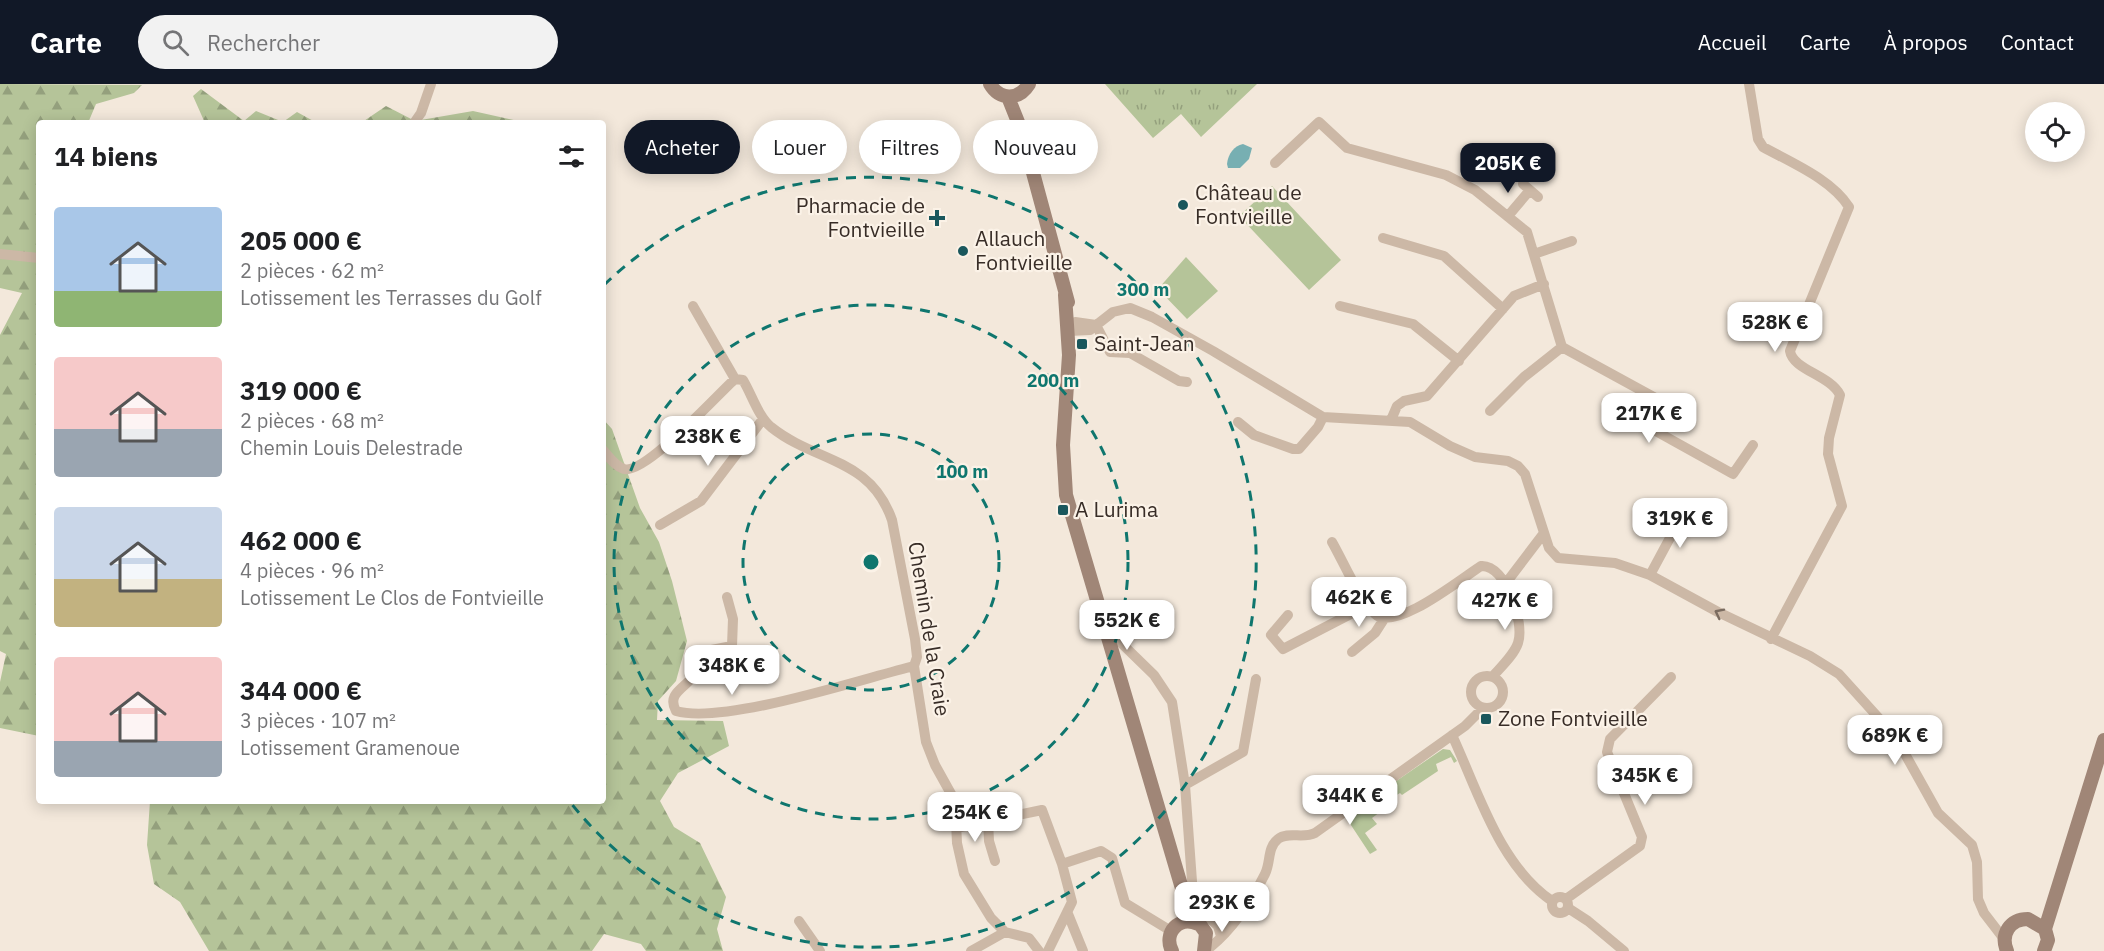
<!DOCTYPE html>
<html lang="fr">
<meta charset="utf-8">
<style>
body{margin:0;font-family:"IBM Plex Sans",sans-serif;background:#f2f2f2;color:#202124;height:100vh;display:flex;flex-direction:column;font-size:22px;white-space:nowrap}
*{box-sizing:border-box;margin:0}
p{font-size:20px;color:#757577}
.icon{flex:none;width:33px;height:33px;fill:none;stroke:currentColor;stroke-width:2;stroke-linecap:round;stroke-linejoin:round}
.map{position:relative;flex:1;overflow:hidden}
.side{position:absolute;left:36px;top:36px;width:570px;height:684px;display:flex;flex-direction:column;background:#fff;border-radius:6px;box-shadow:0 3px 15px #0003}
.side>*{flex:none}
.hud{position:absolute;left:624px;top:36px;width:570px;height:54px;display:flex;gap:12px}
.tools{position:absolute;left:2025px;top:18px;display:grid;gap:12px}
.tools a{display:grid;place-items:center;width:60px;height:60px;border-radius:50%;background:#fff;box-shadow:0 3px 15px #0003;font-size:30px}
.price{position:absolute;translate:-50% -51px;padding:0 14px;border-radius:12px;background:#fff;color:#222;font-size:20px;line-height:39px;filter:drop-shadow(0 2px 3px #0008)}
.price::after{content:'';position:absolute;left:50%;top:36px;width:18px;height:14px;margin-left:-9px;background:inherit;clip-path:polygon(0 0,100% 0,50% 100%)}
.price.selected{background:#111827;color:#fff}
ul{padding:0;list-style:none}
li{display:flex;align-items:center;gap:18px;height:150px;padding:0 18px}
li span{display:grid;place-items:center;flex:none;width:168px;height:120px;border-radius:6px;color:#555}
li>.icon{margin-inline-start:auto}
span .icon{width:72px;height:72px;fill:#fffc;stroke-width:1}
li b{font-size:26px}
h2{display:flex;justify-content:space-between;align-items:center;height:72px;padding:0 18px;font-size:26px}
.pill{padding:0 21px;border-radius:27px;background:#fff;box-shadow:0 3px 15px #0003;font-size:21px;line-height:54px}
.pill.selected{background:#111827;color:#fff}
header{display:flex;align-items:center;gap:36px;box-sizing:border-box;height:84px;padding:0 30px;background:#111827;color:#fff}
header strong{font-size:28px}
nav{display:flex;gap:33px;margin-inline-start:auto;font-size:21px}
.search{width:420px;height:54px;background:#f2f2f2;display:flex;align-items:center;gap:15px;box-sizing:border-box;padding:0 21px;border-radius:33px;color:#757577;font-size:22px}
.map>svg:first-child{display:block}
.grass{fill:url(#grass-tufts)}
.forest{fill:url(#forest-firs)}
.garden{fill:#b5c499}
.water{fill:#77afb2}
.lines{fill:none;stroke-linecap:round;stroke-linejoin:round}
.street{stroke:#ccb8a6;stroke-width:10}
.secondary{stroke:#a08677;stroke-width:14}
.oneway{stroke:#7b6c60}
.ring{fill:none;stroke:#0f766e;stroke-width:3;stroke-dasharray:10 8}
.poi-dot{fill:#1a575c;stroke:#fbf2e7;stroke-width:2}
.labels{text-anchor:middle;stroke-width:4.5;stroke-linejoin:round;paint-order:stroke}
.poi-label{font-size:21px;fill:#382d27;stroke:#fbf2e7;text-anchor:start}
.street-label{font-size:21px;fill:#382d27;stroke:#fbf2e7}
.centre{fill:#0f766e;stroke:#fbf2e7;stroke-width:3}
.ring-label{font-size:18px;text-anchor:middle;font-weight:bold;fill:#0f766e;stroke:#fbf2e7;stroke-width:4.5;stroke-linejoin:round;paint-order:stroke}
</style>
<header>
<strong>Carte</strong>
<div class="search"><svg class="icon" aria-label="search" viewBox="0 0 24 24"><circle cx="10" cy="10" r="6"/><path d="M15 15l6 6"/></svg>Rechercher</div>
<nav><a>Accueil</a><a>Carte</a><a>À propos</a><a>Contact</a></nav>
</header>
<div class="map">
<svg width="2104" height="867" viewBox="0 0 2104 867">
<defs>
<pattern id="grass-tufts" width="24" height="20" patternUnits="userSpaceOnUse" patternTransform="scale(1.5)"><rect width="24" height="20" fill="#b5c499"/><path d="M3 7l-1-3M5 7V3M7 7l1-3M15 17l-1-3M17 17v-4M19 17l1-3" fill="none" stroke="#94a07d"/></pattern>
<pattern id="forest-firs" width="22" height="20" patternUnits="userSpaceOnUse" patternTransform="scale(1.5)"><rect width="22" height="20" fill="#b5c499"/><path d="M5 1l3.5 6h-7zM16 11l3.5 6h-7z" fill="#94a07d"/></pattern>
</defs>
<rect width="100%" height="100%" fill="#f3e8db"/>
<!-- grass -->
<path class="grass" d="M1105,0H1257L1201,53L1181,30L1153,54Z"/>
<!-- forest -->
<path class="forest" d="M0,0L142,1L134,9L96,20L88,39H39V652L0,644V598L6,570L0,567V251L22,209L0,204Z
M201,5L244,37L256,27L283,38L297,28L317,39H205L193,12Z
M386,22L415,37L473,27L527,39H361Z
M603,335L612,345L640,424L659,458L672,497L687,557L676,597L658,617L657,636L723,637L729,662L678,689L660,717L674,743L700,759L726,813L717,845L723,867H646L641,860L604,850L592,867H209L180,818L154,800L147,761L150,717H603Z"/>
<!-- garden -->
<path class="garden" d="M1272,102L1341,176L1309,206L1239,132Z
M1186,173L1218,207L1187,235L1158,205Z
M1443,665L1450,666L1457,677L1454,679L1451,673L1436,680L1438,687L1402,711L1400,709L1390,715L1392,719L1372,734L1377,740L1365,749L1377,766L1370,770L1345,732Z"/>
<!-- water -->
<path class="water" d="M1243,60L1252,64L1249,75L1240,84H1228L1227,80C1228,70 1234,62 1243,60Z"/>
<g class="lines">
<!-- street -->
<path class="street" d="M1749,0L1758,55L1763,63C1792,79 1831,95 1849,123L1790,267C1793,286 1830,291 1840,311L1829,354L1828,370L1842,422L1771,555
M414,39L421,29L431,0
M1275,79L1319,38L1347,64L1446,91L1475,106L1527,148L1562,263L1524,293L1490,327
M1523,100L1538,113
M1508,132L1530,106
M1383,154L1444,172L1503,225
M0,170L39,174
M1534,170L1572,157
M693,222L735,295
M1340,222L1413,240L1459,277
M1068,241L1075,238L1096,241
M1096,241L1110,268L1130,269L1179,297L1187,298
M1069,247L1090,246L1113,228L1130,224L1152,233L1213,267L1323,333L1410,338L1450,362L1475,373L1508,377L1518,382L1525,390L1549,464L1558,474L1615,479L1650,491L1718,528L1810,572L1839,590L1895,652L1938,729L1972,761L1977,778L1978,815L1984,829L2004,855
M1562,263L1659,316L1661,320L1650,341L1652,345L1733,390L1753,361
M1391,336L1397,322L1404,317L1427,312L1514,212L1544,200
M1238,338L1254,351L1293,365H1299L1318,343L1323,333
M603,366C609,373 615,382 624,385C645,391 717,311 735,295L743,296C752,311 758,332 771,343C816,379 870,373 892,436L915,555L917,573L914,582L926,658L935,681L955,717L957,759L964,790L991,834L1005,848L1029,854L1039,867
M660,441L701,417L763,335
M1332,458C1344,479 1358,513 1375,530C1394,549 1462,494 1481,482C1506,480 1525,539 1518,559C1514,571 1501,583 1493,592
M1650,491L1685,426
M1506,499L1544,449
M727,513L733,535L732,562L691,570V595C682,605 667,611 676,627C724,641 861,595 914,582
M1288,531L1271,551L1283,565L1368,521
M1105,549L1116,554L1154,591L1172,618L1185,701L1193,811L1204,829L1218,842L1221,852
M1352,568L1375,549L1384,535
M1471 608a16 16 0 1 1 32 0a16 16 0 1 1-32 0Z
M1452,651C1478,707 1499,781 1552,817
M1185,701L1243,668L1256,595
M988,737L989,757L995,777
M956,744L1042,726L1062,780
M1552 821a8 8 0 1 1 16 0a8 8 0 1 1-16 0Z
M1566,815L1640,762L1642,753L1607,668L1610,655L1671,593
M1568,824L1588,837L1624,867
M1068,830L1083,867
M799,837L820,867
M971,867L1005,848
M1048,867L1072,818L1062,780L1101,767L1112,774L1125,819L1171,847
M1205,867C1230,850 1252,816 1265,790C1271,778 1267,764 1278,755C1288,747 1303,755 1315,749L1465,642L1483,624"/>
<!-- secondary -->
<path class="secondary" d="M990,0C1000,17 1019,16 1029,0
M1008,13L1022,48L1068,218
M1065,211L1069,271L1063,361L1066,411L1181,801L1189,825L1206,849L1204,867
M2045,845L2104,656
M1172,867C1163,849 1179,831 1198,840
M2007,867C2000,850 2010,835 2028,835L2045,845L2048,856L2044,867"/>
</g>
<!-- one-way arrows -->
<defs><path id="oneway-chevron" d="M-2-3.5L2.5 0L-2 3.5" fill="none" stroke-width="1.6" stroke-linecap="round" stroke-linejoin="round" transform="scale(1.5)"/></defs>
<use class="oneway" href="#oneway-chevron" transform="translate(1719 529) rotate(-153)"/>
<!-- distance rings -->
<g class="ring">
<circle cx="871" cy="478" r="128"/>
<circle cx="871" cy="478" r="257"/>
<path d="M604 201A385 385 0 1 1 570 718"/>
</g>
<!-- markers -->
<g class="poi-dot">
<circle cx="1183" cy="121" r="6"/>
<path d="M934 125h6v6h6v6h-6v6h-6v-6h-6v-6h6z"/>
<circle cx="963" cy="167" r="6"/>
<rect x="1076" y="254" width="12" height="12" rx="3"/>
<rect x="1057" y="420" width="12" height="12" rx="3"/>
<rect x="1480" y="629" width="12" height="12" rx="3"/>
</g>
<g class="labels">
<!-- poi labels -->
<g class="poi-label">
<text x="1195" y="116">Château de<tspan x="1195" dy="24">Fontvieille</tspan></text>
<text x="925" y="129" text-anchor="end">Pharmacie de<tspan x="925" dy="24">Fontvieille</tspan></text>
<text x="975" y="162">Allauch<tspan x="975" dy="24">Fontvieille</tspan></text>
<text x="1094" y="267">Saint-Jean</text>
<text x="1075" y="433">A Lurima</text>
<text x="1498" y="642">Zone Fontvieille</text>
</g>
<!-- street labels -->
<g class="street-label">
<text transform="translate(929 545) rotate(81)" y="7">Chemin de la Craie</text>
</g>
</g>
<circle cx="871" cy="478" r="9" class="centre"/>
<g class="ring-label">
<text x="1143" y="212">300 m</text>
<text x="1053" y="303">200 m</text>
<text x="962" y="394">100 m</text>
</g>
</svg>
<div class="tools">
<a><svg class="icon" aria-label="locate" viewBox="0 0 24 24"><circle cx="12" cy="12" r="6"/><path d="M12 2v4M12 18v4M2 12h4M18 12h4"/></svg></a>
</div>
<b class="price selected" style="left:1508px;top:110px">205K €</b>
<b class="price" style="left:1775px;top:269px">528K €</b>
<b class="price" style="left:1649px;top:360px">217K €</b>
<b class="price" style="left:708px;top:383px">238K €</b>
<b class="price" style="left:1680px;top:465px">319K €</b>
<b class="price" style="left:1359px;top:544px">462K €</b>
<b class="price" style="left:1505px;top:547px">427K €</b>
<b class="price" style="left:1127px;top:567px">552K €</b>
<b class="price" style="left:732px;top:612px">348K €</b>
<b class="price" style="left:1895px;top:682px">689K €</b>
<b class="price" style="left:1645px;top:722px">345K €</b>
<b class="price" style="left:1350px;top:742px">344K €</b>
<b class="price" style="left:975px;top:759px">254K €</b>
<b class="price" style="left:1222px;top:849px">293K €</b>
<div class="hud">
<a class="pill selected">Acheter</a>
<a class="pill">Louer</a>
<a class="pill">Filtres</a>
<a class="pill">Nouveau</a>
</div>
<section class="side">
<h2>14 biens<svg class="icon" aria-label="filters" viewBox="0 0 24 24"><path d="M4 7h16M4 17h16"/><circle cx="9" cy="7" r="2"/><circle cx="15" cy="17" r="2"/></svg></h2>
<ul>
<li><span style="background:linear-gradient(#a9c7e8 70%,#8fb573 0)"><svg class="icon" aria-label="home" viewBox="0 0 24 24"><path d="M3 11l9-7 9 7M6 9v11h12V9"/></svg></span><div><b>205 000 €</b><p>2 pièces · 62 m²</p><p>Lotissement les Terrasses du Golf</p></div></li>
<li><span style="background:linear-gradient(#f6c9c9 60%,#9aa5b1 0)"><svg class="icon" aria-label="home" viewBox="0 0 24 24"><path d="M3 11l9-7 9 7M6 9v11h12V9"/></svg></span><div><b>319 000 €</b><p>2 pièces · 68 m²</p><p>Chemin Louis Delestrade</p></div></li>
<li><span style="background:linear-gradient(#c9d6e8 60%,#c2b280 0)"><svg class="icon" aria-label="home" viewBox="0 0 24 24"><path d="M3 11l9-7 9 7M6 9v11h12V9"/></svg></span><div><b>462 000 €</b><p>4 pièces · 96 m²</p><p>Lotissement Le Clos de Fontvieille</p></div></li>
<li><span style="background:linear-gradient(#f6c9c9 70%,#9aa5b1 0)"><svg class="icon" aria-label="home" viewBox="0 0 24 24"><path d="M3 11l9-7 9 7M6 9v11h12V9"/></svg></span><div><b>344 000 €</b><p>3 pièces · 107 m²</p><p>Lotissement Gramenoue</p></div></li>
</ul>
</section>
</div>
